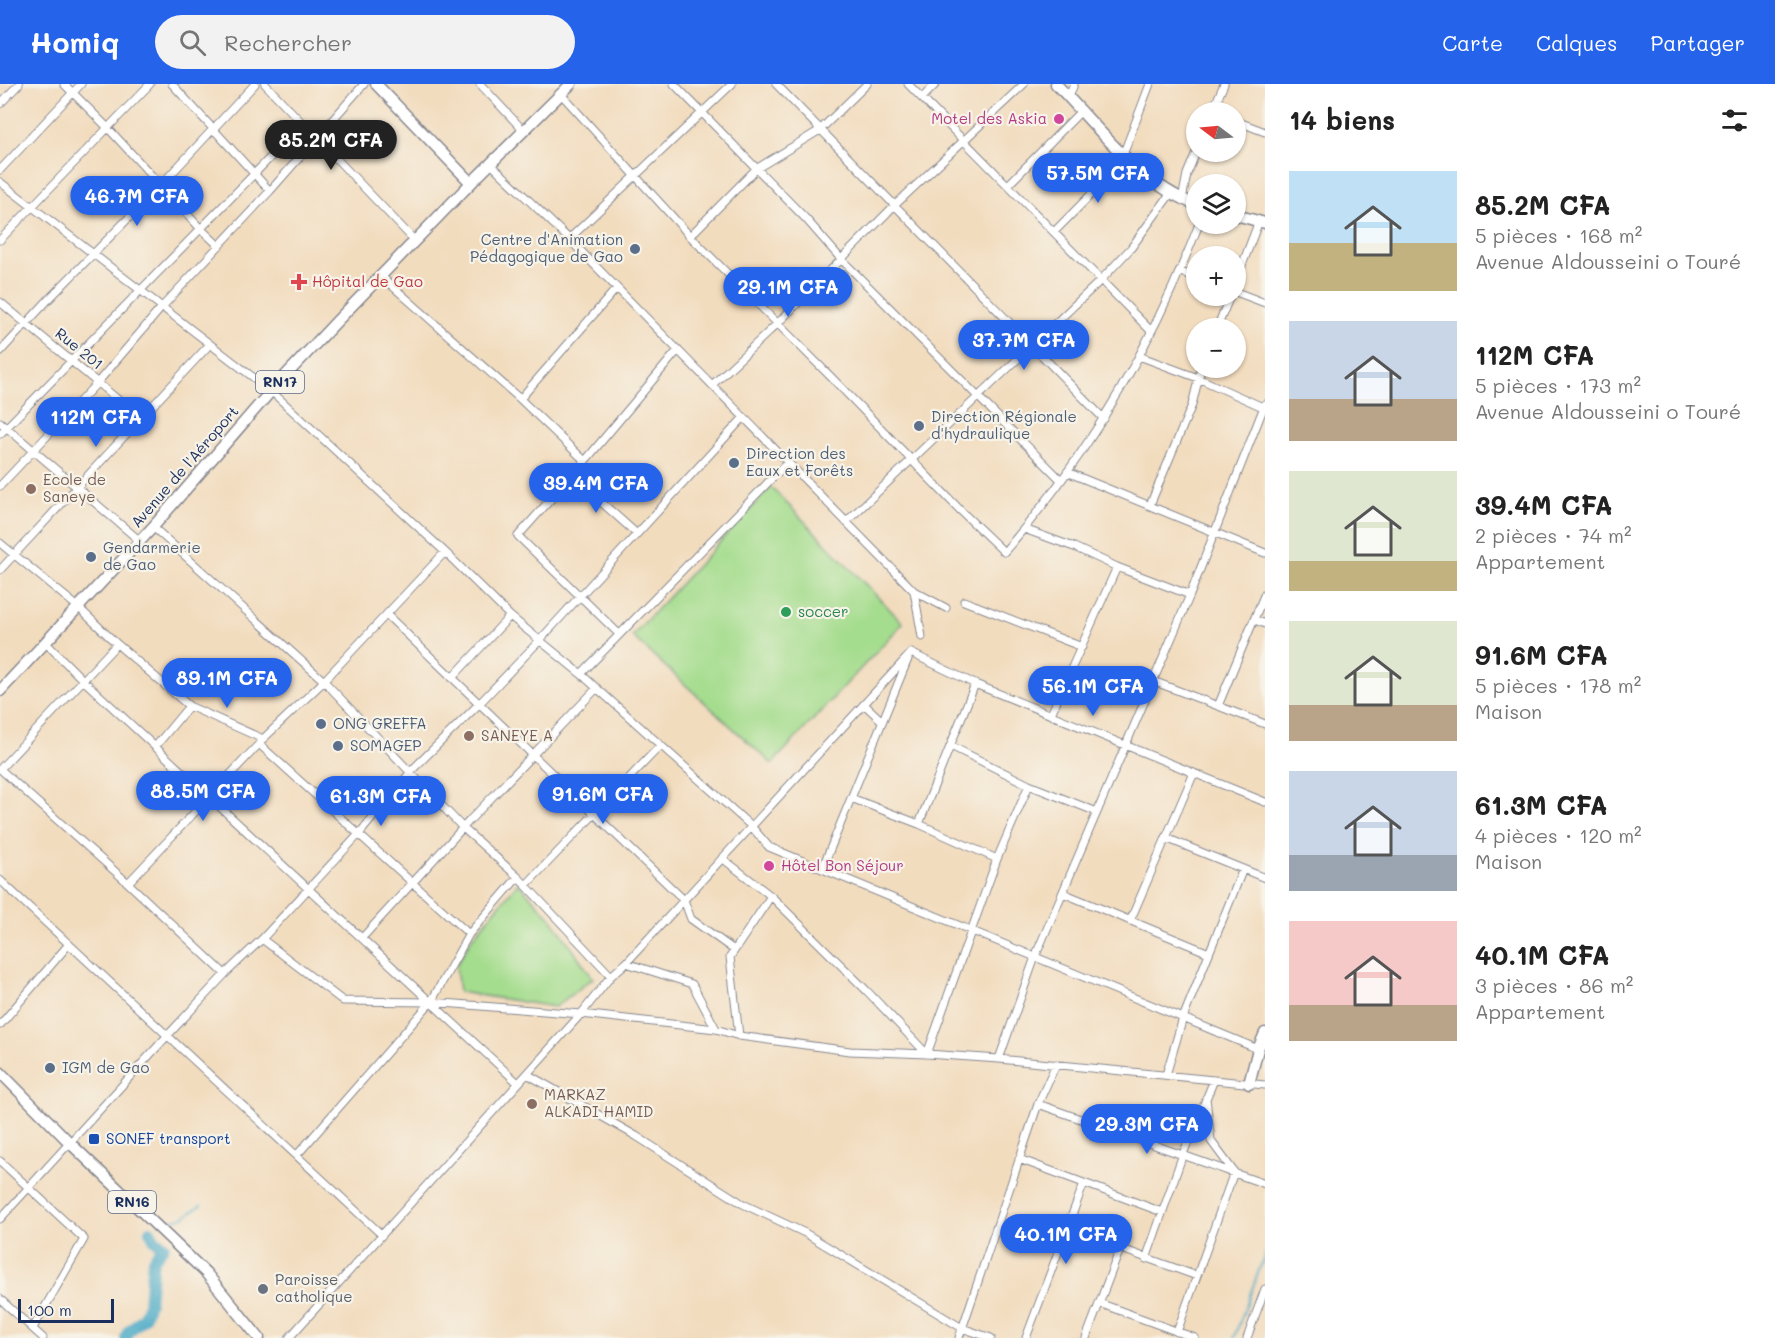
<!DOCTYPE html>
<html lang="fr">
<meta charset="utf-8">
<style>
body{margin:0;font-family:Mali,sans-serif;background:#f2f2f2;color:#222;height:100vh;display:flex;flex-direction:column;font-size:22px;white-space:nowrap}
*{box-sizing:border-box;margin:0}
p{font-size:20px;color:#767676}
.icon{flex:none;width:33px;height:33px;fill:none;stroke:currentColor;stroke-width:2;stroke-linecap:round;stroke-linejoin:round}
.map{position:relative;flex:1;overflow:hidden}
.sheet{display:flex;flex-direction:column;background:#fff;width:510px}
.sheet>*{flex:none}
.needle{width:39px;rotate:286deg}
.fabs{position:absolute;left:1186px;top:18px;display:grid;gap:12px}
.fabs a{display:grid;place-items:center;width:60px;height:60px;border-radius:50%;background:#fff;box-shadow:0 2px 4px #0004;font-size:30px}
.scale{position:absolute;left:18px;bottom:15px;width:96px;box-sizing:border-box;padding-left:6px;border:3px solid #1b2f5e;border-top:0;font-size:16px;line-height:21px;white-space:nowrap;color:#1b2f5e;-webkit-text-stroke:4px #f7f3e8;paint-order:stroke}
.price{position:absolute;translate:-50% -51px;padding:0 14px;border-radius:21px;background:#2563eb;color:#fff;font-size:20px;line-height:39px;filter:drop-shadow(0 2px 3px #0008)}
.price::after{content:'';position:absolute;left:50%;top:36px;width:18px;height:14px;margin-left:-9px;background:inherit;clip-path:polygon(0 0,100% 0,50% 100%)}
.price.active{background:#222;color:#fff}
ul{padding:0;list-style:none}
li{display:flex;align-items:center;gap:18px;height:150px;padding:0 24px}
li span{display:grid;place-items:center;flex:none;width:168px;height:120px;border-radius:0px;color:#555}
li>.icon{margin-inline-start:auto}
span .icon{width:72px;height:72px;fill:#fffc;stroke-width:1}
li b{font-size:26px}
h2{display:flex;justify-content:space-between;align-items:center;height:72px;padding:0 24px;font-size:26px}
header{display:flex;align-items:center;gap:36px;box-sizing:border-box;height:84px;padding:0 30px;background:#2563eb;color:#fff}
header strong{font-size:28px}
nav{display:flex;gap:33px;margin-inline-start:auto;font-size:21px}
.search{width:420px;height:54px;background:#f2f2f2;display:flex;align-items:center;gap:15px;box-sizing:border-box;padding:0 21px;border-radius:33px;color:#767676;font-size:22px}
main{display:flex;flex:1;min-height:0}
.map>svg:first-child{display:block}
.green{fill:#a5dd8e;stroke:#608676;stroke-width:1.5}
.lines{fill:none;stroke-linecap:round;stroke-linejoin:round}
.stream{stroke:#45a7c5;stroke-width:2}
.river{stroke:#45a7c5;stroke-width:12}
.street-casing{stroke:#86868e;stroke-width:9}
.secondary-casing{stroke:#86868e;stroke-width:13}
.primary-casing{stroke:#86868e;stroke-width:13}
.street{stroke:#fff;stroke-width:7}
.secondary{stroke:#fff;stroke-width:10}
.primary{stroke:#fff;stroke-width:10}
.hotel-dot{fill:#d1479c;stroke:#f7f3e8;stroke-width:2}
.service-dot{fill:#5c6f8a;stroke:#f7f3e8;stroke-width:2}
.health-dot{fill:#e0444e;stroke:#f7f3e8;stroke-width:2}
.education-dot{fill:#8d6e63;stroke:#f7f3e8;stroke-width:2}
.leisure-dot{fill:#2e9e5b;stroke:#f7f3e8;stroke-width:2}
.transit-dot{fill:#1a4fb4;stroke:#f7f3e8;stroke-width:2}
.worship-dot{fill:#6b7280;stroke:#f7f3e8;stroke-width:2}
.labels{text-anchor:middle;stroke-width:4.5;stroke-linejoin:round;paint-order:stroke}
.shield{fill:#f7f3e8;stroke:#5d6a87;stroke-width:1.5}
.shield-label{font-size:14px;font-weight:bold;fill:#1b2f5e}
.hotel-label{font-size:15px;fill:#b23c85;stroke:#f7f3e8;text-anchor:end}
.service-label{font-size:15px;fill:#4e5e75;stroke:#f7f3e8;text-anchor:start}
.health-label{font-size:15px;fill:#be3a42;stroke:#f7f3e8;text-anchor:start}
.street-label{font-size:15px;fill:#1b2f5e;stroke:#f7f3e8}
.education-label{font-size:15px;fill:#785e54;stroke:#f7f3e8;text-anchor:start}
.leisure-label{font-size:15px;fill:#27864d;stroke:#f7f3e8;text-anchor:start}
.transit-label{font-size:15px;fill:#164399;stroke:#f7f3e8;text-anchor:start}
.worship-label{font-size:15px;fill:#5b616d;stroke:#f7f3e8;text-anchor:start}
</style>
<header>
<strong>Homiq</strong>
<div class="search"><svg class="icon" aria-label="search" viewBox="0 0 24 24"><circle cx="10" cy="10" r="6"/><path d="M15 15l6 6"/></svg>Rechercher</div>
<nav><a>Carte</a><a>Calques</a><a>Partager</a></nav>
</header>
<main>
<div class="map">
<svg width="1265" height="1254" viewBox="0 0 1265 1254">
<rect width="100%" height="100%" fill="#f7f3e8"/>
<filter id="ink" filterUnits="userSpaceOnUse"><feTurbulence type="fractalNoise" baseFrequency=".0167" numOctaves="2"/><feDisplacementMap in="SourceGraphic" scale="12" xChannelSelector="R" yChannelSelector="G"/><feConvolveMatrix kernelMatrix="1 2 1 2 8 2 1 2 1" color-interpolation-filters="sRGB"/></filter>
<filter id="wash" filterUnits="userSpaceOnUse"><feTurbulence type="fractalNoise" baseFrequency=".008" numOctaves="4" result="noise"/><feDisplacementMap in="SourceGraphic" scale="24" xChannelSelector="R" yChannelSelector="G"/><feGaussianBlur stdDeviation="1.35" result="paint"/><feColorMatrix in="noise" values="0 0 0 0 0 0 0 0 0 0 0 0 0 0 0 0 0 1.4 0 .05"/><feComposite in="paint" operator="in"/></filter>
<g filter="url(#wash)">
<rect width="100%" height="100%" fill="#f2dcbe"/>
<!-- green -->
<path class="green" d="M771,403L903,539L772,680L632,552Z
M518,799L551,834L593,894L555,923L459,908L456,882L472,854Z"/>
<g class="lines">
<!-- stream -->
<path class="stream" d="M159,1140L184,1133L201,1121
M1234,1254L1265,1170"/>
<!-- river -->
<path class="river" d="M126,1254L128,1248L144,1233L149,1219L153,1176L164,1162L155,1156L150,1147"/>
</g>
</g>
<g filter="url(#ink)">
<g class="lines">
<!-- street casing -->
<g class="street-casing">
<path id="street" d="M64,0L107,43L200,144L219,162
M172,0L270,107
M265,0L415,157
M480,0L523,46
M674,0L806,135L841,175L1061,396
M776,0L1104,335
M908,0L1151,247
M561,10L690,152L832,294L961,427L1004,468C1089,372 1153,259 1199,140
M1069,13L1074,0
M922,14L936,0
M0,20L19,0
M1212,28L1224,0
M1236,37L1265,48
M1123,71L1150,0
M491,80L569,155L914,507L946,524
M0,86L81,0
M0,98L271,307L445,468L510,532L581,590L751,742L769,763L1258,965
M1008,101L1082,26
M1182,116L1187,90L1197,66
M1054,148L1126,75
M690,152L756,85L820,46L867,0
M569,155L732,0
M0,156L150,0
M1181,188L1197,194
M381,192L520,315L585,377
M1236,197L1259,137
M1236,208L1265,219
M0,218L140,334
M1214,244L1219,239L1230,212
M0,268L48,216L160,102L255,0
M1139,272L1198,294L1265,324
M712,301L777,240L894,122L1024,0
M520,315L616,205
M0,338L140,457
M0,350L304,39
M1067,388L1265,469
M572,392L637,450
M0,402L98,298L162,223L270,107L364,0
M1150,421L1192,321L1201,284
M846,438L1101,196L1131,164L1171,109
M153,443L324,597L463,744L518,793L611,892
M1024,445L1074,463L1117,483L1190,511
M0,459L78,523L117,560L189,622L263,655L320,601L445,468
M0,486L210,260
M914,507L922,553
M964,517L1082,563
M387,531L684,816L691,835L734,866
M1255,536L1265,540
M619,550L518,452L585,377L678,266
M45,558L83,596L518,999
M911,569L975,600L1265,718
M581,590L787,379
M452,594L510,532
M1153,597L1265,640
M865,621L882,637
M1218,622L1265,509
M1051,630L1117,483
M263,655L259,660L469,850
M951,662L1029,701L1097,728
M155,663L189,622
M0,685L128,799L225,890
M0,685L117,560
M851,714L919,740L997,775
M919,740L975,600
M1166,754L1265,794
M722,774L771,812L867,907L927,970L997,775L1029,701
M822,785L908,575
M0,796L382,1151
M128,799L259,660
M526,801L661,661
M1063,809L1209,869
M1130,837L1194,689
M362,854L470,736L597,604
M262,855L343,917L431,918L581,930L716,945L739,952L850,967L927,970L999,975L1265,1001
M626,879L692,900L716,945
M0,941L69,860
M739,952L730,873L771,812
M999,975L1035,873L1190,511L1265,320
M527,990L636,1052L743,1120L805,1149L962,1244L991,1254
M1166,991L1183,934L1243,785
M1038,1020L1265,1100
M297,1071L431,918L469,850L518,793
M1019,1075L1162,1128
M0,1077L84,1155L33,1244
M0,1135L168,951L225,890L262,855L359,750L414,684L479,620L539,557L744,333
M1066,1145L1197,1192
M1146,1175L1183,1070L1214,996
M0,1215L43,1254
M1099,1219L1195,1254
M1177,1248L1234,1088L1211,1057L1206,1014
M289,1254L581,930L611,892L626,879L911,569
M959,1254L1038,1020L1056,980
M1026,1254L1084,1099
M1086,1254L1120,1165
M1247,1254L1265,1205"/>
</g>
<!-- secondary casing -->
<g class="secondary-casing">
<path id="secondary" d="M376,0L471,99
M1056,0C1097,42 1140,101 1197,121
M1236,131L1265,139
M1249,1000L1258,965L1265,949"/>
</g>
<!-- primary casing -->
<g class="primary-casing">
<path id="primary" d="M0,607L153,443L271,307L337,237L471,99L571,0
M0,988L70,1059L206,1189L259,1254"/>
</g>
<!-- street -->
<use href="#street" class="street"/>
<!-- secondary -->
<use href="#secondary" class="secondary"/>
<!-- primary -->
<use href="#primary" class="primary"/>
</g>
</g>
<!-- markers -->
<g class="hotel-dot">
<circle cx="1059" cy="35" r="6"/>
<circle cx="769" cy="782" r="6"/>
</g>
<g class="service-dot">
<circle cx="635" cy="165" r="6"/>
<circle cx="919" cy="342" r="6"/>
<circle cx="734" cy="379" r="6"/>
<circle cx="91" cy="473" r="6"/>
<circle cx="321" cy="640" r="6"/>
<circle cx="338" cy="662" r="6"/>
<circle cx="50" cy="984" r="6"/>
</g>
<path class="health-dot" d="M296 189h6v6h6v6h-6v6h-6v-6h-6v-6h6z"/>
<g class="education-dot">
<circle cx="31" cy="405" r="6"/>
<circle cx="469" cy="652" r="6"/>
<circle cx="532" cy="1020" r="6"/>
</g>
<circle class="leisure-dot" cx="786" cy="528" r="6"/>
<rect class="transit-dot" x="88" y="1049" width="12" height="12" rx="3"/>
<circle class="worship-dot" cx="263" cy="1205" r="6"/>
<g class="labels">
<!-- shield labels -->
<g class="shield">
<rect x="256" y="287" width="48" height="22" rx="4.5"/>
<rect x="108" y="1107" width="48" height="22" rx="4.5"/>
</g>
<g class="shield-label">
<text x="280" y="303">RN17</text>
<text x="132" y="1123">RN16</text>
</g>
<!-- hotel labels -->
<g class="hotel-label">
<text x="1047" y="40">Motel des Askia</text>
<text x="781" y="787" text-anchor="start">Hôtel Bon Séjour</text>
</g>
<!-- service labels -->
<g class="service-label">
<text x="623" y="161" text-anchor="end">Centre d'Animation<tspan x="623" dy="17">Pédagogique de Gao</tspan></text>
<text x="931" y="338">Direction Régionale<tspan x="931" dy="17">d'hydraulique</tspan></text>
<text x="746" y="375">Direction des<tspan x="746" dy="17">Eaux et Forêts</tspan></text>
<text x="103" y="469">Gendarmerie<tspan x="103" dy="17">de Gao</tspan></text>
<text x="333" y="645">ONG GREFFA</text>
<text x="350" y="667">SOMAGEP</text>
<text x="62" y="989">IGM de Gao</text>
</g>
<!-- health labels -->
<g class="health-label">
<text x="312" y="203">Hôpital de Gao</text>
</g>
<!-- street labels -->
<g class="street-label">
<text transform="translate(79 265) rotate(39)" y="5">Rue 201</text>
<text transform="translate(185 383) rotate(-49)" y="5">Avenue de l'Aéroport</text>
</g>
<!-- education labels -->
<g class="education-label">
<text x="43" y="401">Ecole de<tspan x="43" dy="17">Saneye</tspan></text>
<text x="481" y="657">SANEYE A</text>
<text x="544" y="1016">MARKAZ<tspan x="544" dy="17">ALKADI HAMID</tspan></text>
</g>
<!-- leisure labels -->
<g class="leisure-label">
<text x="798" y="533">soccer</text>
</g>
<!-- transit labels -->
<g class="transit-label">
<text x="106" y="1060">SONEF transport</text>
</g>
<!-- worship labels -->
<g class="worship-label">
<text x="275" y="1201">Paroisse<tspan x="275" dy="17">catholique</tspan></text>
</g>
</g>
</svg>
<div class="fabs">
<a><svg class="needle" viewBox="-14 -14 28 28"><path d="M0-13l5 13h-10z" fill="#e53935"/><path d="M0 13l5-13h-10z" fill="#767676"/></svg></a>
<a><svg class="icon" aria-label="layers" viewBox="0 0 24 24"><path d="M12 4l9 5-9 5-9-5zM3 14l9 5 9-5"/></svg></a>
<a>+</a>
<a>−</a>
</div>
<div class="scale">100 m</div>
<b class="price active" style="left:331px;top:87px">85.2M CFA</b>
<b class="price" style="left:1098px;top:120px">57.5M CFA</b>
<b class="price" style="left:137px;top:143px">46.7M CFA</b>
<b class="price" style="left:788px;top:234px">29.1M CFA</b>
<b class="price" style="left:1024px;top:287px">37.7M CFA</b>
<b class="price" style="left:96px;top:364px">112M CFA</b>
<b class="price" style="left:596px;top:430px">39.4M CFA</b>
<b class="price" style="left:227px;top:625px">89.1M CFA</b>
<b class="price" style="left:1093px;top:633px">56.1M CFA</b>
<b class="price" style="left:203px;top:738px">88.5M CFA</b>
<b class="price" style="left:603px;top:741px">91.6M CFA</b>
<b class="price" style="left:381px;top:743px">61.3M CFA</b>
<b class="price" style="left:1147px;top:1071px">29.3M CFA</b>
<b class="price" style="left:1066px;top:1181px">40.1M CFA</b>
</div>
<section class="sheet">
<h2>14 biens<svg class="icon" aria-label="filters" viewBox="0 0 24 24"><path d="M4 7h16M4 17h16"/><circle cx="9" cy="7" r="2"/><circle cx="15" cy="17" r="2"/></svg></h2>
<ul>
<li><span style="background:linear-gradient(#bfe0f5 60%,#c2b280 0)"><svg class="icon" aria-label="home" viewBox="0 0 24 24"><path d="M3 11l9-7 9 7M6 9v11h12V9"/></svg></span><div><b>85.2M CFA</b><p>5 pièces · 168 m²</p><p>Avenue Aldousseini o Touré</p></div></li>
<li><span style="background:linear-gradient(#c9d6e8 65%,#b9a48a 0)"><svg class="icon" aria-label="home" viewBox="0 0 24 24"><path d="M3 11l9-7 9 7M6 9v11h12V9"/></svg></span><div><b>112M CFA</b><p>5 pièces · 173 m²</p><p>Avenue Aldousseini o Touré</p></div></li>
<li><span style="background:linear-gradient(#dfe7d0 75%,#c2b280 0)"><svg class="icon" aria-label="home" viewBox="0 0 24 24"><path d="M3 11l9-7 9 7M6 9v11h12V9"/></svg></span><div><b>39.4M CFA</b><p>2 pièces · 74 m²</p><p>Appartement</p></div></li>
<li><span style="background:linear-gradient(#dfe7d0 70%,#b9a48a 0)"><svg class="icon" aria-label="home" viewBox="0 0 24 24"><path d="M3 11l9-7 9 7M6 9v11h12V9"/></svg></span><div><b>91.6M CFA</b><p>5 pièces · 178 m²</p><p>Maison</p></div></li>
<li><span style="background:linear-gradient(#c9d6e8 70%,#9aa5b1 0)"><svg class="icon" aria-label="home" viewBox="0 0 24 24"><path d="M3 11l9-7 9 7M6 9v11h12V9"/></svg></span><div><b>61.3M CFA</b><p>4 pièces · 120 m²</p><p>Maison</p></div></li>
<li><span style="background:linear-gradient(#f6c9c9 70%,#b9a48a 0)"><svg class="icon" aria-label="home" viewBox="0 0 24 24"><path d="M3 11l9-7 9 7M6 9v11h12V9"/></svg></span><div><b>40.1M CFA</b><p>3 pièces · 86 m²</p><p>Appartement</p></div></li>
</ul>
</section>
</main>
